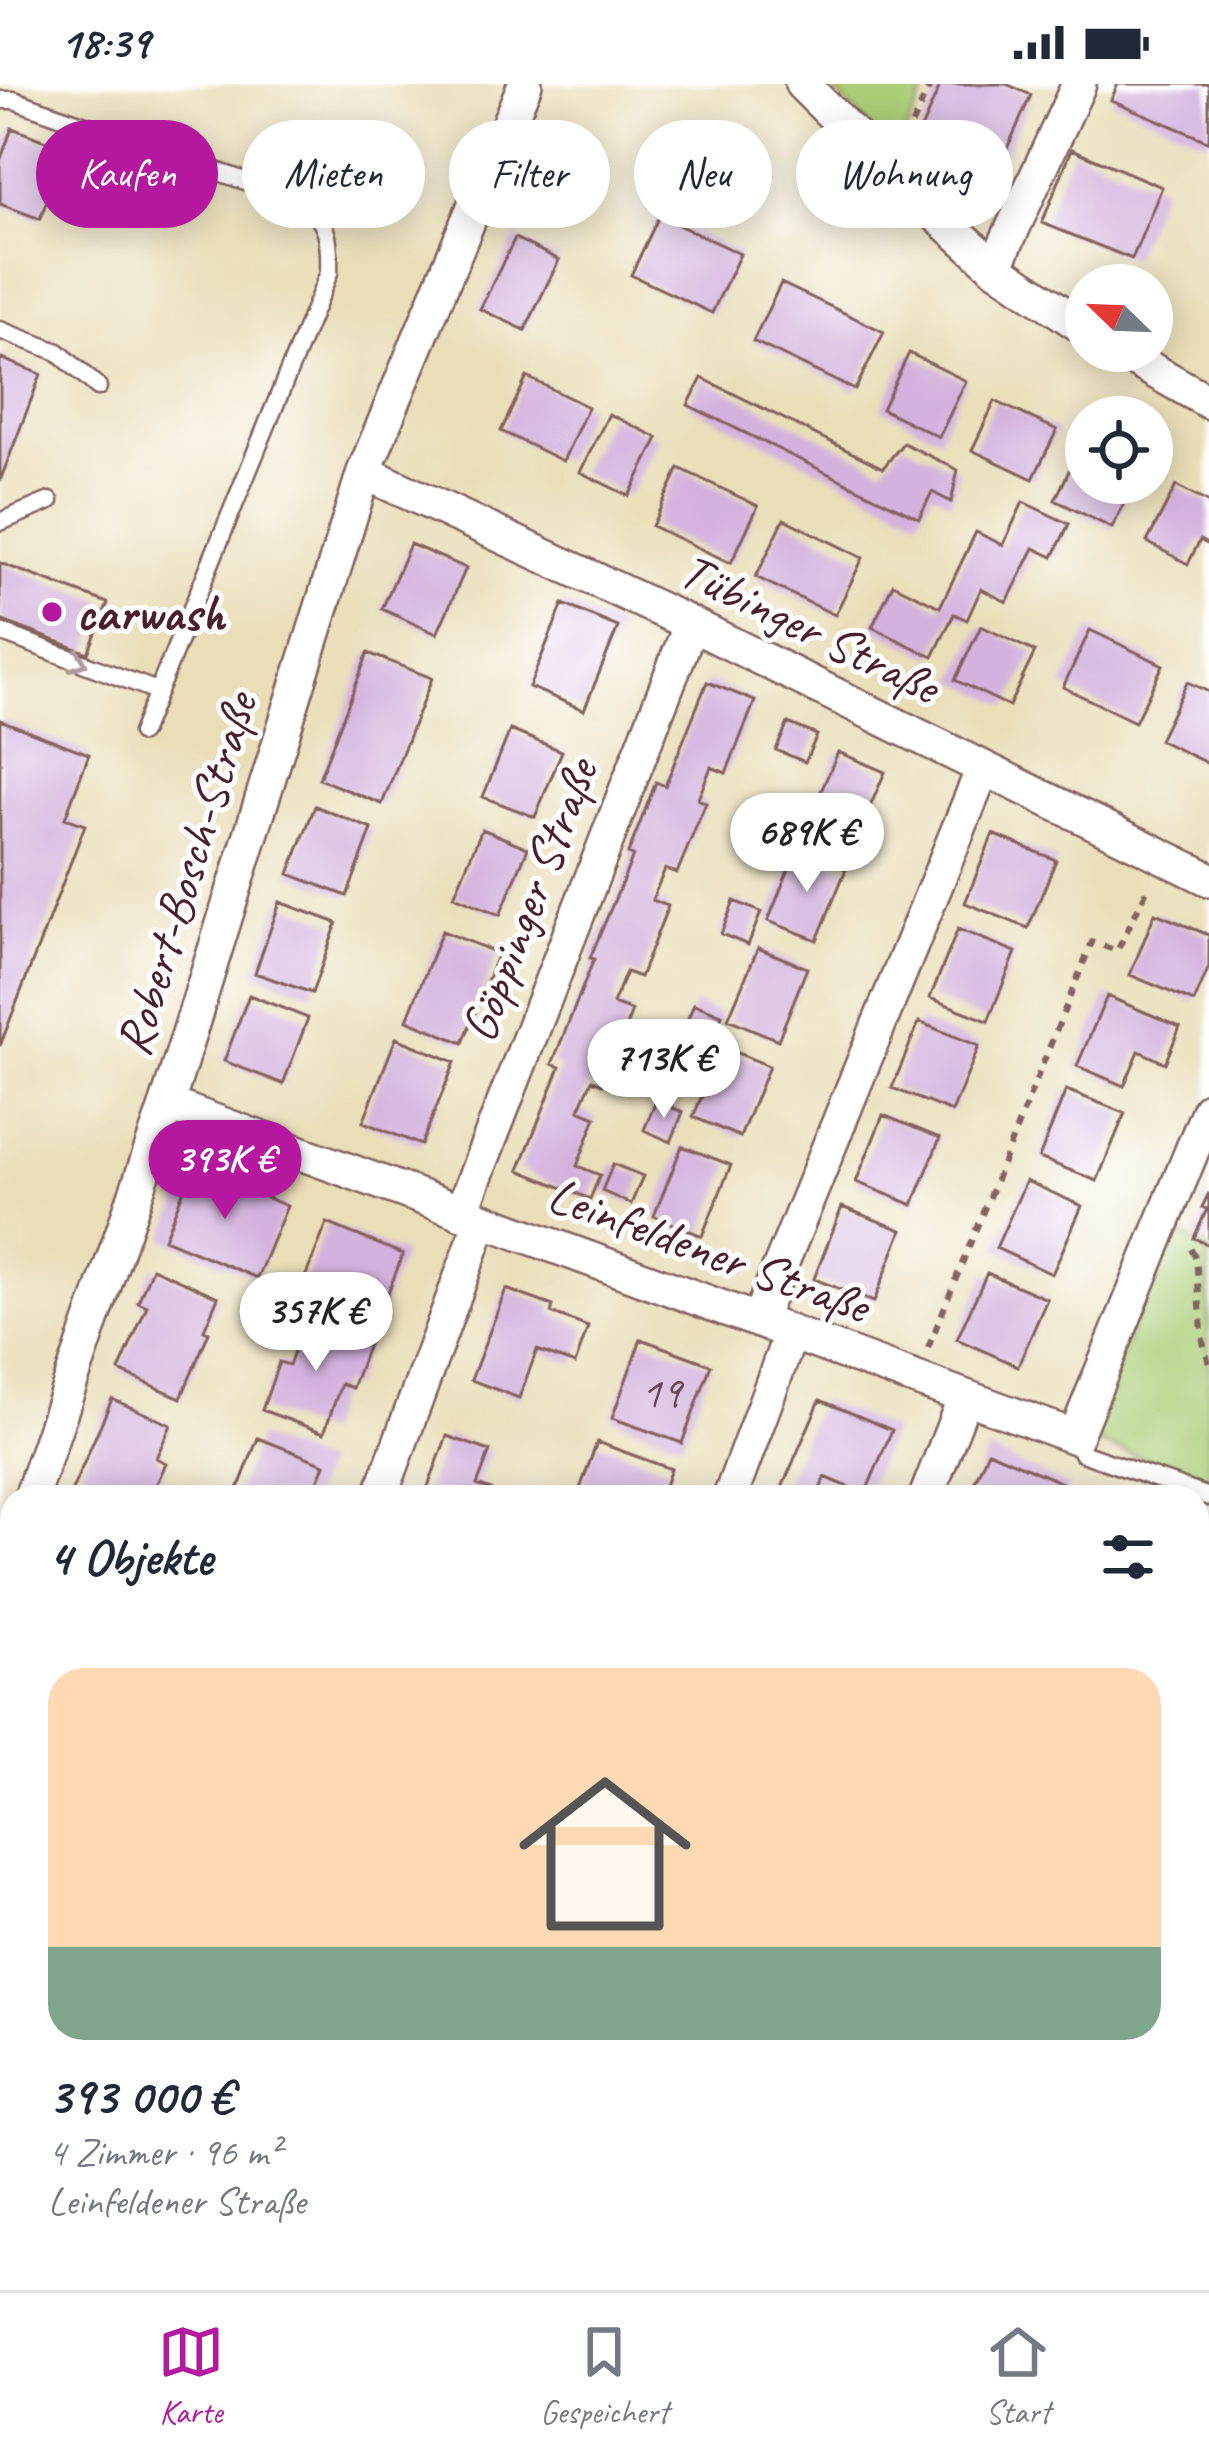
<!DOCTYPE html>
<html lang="de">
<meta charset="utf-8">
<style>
body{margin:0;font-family:Caveat,sans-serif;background:#f6f6f7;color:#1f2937;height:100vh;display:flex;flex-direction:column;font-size:45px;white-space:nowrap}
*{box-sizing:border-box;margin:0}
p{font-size:39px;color:#747a83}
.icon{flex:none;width:66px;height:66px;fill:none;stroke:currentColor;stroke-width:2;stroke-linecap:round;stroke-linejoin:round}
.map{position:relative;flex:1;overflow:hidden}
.drawer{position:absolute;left:0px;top:1401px;width:1209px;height:807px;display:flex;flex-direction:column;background:#fff;border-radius:36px 36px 0 0;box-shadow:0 6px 30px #0003}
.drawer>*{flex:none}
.hud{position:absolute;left:36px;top:36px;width:1137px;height:108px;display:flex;gap:24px}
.needle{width:78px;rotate:293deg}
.tools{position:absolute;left:1065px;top:180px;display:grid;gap:24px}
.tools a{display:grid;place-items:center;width:108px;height:108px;border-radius:50%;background:#fff;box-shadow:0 6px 30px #0003;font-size:60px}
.price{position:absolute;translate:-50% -102px;padding:0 27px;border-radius:42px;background:#fff;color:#222;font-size:39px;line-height:78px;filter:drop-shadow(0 3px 6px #0008)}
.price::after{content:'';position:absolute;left:50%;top:72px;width:36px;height:27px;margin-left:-18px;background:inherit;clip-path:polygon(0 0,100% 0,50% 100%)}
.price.selected{background:#b5179e;color:#fff}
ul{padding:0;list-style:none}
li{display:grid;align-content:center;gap:24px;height:636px;padding:0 48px}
li span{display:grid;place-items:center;height:372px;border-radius:36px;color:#555}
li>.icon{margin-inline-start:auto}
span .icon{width:216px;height:216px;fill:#fffc;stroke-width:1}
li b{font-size:51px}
h2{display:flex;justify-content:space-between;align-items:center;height:144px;padding:0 48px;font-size:51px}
.chip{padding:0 42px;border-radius:54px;background:#fff;box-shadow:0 6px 30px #0003;font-size:42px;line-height:108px}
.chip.selected{background:#b5179e;color:#fff}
.status{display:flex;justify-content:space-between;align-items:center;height:84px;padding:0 60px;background:#fff;direction:ltr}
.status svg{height:33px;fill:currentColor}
.menu{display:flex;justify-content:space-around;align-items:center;height:168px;border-top:3px solid #e0e1e3;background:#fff;font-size:33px;color:#747a83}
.menu a{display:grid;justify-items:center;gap:6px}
.menu .selected{color:#b5179e}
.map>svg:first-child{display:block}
.green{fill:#aacd76;stroke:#7a7650;stroke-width:3}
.building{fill:#d4b2de}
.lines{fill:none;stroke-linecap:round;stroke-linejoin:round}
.lane-casing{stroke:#82625d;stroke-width:21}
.street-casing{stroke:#82625d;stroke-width:38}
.path{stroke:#82625d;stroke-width:6;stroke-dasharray:9 9;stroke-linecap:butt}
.lane{stroke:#fff;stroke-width:16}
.street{stroke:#fff;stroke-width:33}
.oneway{stroke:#ae9aa0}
.poi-dot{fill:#b5179e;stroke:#fff;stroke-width:4.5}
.labels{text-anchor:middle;stroke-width:10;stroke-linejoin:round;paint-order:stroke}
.number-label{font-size:45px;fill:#6c4458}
.poi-label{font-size:51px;font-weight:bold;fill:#4a1f2b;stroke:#fff;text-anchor:start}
.street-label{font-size:51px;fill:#4a1f2b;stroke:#fff}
</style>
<div class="status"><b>18:39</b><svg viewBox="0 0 49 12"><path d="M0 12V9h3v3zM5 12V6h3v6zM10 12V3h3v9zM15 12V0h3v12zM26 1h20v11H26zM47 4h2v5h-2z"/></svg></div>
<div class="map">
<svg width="1209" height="2206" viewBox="0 0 1209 2206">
<rect width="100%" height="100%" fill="#fff"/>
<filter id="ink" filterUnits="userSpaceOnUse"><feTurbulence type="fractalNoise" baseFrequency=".00833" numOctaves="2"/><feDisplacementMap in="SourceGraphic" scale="24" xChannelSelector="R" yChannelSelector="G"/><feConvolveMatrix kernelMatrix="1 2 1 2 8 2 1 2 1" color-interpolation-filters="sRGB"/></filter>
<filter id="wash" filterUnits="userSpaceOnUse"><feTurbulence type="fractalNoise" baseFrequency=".004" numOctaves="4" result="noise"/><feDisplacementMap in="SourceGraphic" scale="48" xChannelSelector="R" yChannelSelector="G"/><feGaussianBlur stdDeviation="2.7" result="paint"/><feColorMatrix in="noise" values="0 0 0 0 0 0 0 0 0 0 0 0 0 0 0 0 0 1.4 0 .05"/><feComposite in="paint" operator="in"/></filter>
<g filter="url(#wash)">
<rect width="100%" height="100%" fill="#eadeb9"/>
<!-- green -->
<path class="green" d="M828,0H928L896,70Z
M1174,1146L1209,1166V1398L1085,1354Z"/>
<g id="blocks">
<!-- building -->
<path class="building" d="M941,0H1006L1031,11L996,89L917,54Z
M1118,0H1209V58L1111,16Z
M12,44L66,65L40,135L0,120V77Z
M565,53L608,76L575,136L534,114Z
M1072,65L1162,103L1132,175L1042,139Z
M659,132L740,170L712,229L631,191Z
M515,154L559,176L525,246L480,225Z
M781,199L884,248L855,306L753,257Z
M909,269L966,297L939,353L882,325Z
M0,274L41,290L0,397Z
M527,293L588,323L563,377L501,347Z
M702,294L883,384L903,359L958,386L951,418L932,408L919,434L688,321Z
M995,317L1057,346L1033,395L972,366Z
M609,330L658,354L629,412L580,388Z
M1086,352V399H1134L1112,444L1055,416Z
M679,384L758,422L731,479L652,442Z
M1176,402L1209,419V461L1200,456L1188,480L1147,458Z
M1023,418L1069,440L1053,473L1034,464L1007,518L981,505L967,536L954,530L933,573L872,543L893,500L940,523L976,448L1003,461Z
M784,435L863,474L835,531L756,493Z
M410,460L466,484L437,550L382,525Z
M0,479L108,519L88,569L0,536Z
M563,520L618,543L584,626L529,603Z
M981,542L1035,568L1009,622L955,596Z
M1090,546L1163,581L1135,638L1063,603Z
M368,569L432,594L382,720L319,695Z
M707,598L755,617L726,689L711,683L698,715L706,719L677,789L665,785L652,816L668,822L640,893L626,888L613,920L632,927L603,1000L592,996L579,1026L596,1033L577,1082L600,1091L590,1115L519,1086L560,983L552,980L594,875L590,874L633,772L628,770L656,698L665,702Z
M1187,598L1209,608V680L1159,656Z
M0,636L89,670L65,734L85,741L0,962Z
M788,639L817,651L805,678L776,666Z
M510,646L562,667L535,733L483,713Z
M838,668L885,688L854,760L807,740Z
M315,722L372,745L347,812L289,790Z
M772,724L799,734L787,764L760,753Z
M482,745L528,764L500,831L454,812Z
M993,750L1056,776L1028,844L965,819Z
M797,765L846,785L817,856L768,837Z
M734,817L761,828L748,861L721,850Z
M280,818L337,839L312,909L255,889Z
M1155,829L1209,851V883L1194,918L1130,891Z
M958,845L1016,868L988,937L930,914Z
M442,847L498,869L463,959L407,936Z
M758,864L807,884L778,956L728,935Z
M249,911L308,934L283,1000L224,977Z
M1107,912L1180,943L1165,979L1139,967L1124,1002L1077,982Z
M694,920L722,931L710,960L682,949Z
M919,938L979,962L952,1028L892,1004Z
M396,954L455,978L421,1061L363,1038Z
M723,963L769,982L740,1053L693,1033Z
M1066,1006L1125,1029L1097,1097L1039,1074Z
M656,1017L683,1028L671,1058L644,1046Z
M883,1031L940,1054L913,1121L856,1098Z
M682,1062L731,1081L702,1152L654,1132Z
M613,1080L643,1092L631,1120L602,1107Z
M193,1083L287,1122L257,1194L164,1155Z
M1026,1097L1082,1122L1052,1190L996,1164Z
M1209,1109V1161L1194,1154L1207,1125L1202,1123Z
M842,1123L902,1146L874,1218L814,1195Z
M327,1139L403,1170L377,1237L300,1206Z
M152,1184L218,1213L204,1246L209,1248L181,1314L119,1287L147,1222L138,1218Z
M987,1189L1047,1215L1018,1282L957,1255Z
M506,1205L553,1222L551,1229L588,1243L575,1280L537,1266L519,1314L471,1296Z
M307,1232L370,1255L352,1304L341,1300L324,1349L262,1326L279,1278L289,1281Z
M641,1255L711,1281L682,1359L612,1334Z
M112,1315L171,1341L156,1374L166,1379L151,1413H69Z
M820,1316L892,1346L865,1410L825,1393L817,1413H778Z
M447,1352L490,1367L477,1401L491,1406L488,1413H424Z
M258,1354L325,1380L312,1413H235Z
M597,1358L671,1385L661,1413H577Z
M988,1367L1069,1402L1064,1413H968Z
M1197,1481L1209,1488V1527L1197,1520Z
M12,1753V1897L0,1892V1783Z
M1209,1819V1888L1197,1882V1842Z
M0,1973L12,1978V2051L0,2081Z
M0,2139L12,2144V2196H164L160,2206H0Z
M698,2196H738L735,2206Z
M895,2196H942L937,2206H918Z
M1095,2196H1138L1133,2206H1116Z"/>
</g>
</g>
<g filter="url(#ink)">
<use href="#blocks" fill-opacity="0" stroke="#82625d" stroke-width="3"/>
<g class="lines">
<!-- lane casing -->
<g class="lane-casing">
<path id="lane" d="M0,16H14L302,117C329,138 330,156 329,189L141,649
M0,246L58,268L98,303
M0,438L50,417
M0,548L157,607
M1075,1353L1082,1369L1209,1413"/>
</g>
<!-- street casing -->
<g class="street-casing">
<path id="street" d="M802,0L909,106L995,183L1086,245
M995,183L1079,0
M1119,267L1209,318
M364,388L691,540L1209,795
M167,1020L1075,1353L1209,1025
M461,1129L691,540
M758,1237L983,685
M31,1413L167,1020L364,388L525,0
M380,1413L482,1136
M730,1413L791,1249
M926,1413L965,1313
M12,1466C2,1494 0,1517 12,1544
M1197,1730L1209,1712
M1197,1973L1209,1967"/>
</g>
<!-- path -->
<path class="path" d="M904,57L931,0
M1191,1165L1196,1174L1203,1258L1209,1279
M928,1264L1092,858L1117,867L1150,800
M581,2206L585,2196
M847,2206L851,2196
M999,2206L1003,2196"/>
<!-- lane -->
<use href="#lane" class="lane"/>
<!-- street -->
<use href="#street" class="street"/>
</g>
<!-- one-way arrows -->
<defs><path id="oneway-chevron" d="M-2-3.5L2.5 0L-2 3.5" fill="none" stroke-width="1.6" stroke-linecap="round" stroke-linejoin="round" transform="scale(3)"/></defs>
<use class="oneway" href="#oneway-chevron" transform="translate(79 578) rotate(20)"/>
</g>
<!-- markers -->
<circle class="poi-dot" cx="52" cy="528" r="12"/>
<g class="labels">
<!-- number labels -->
<g class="number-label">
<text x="661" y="1323">19</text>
</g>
<!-- poi labels -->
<g class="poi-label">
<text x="76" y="546">carwash</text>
</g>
<!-- street labels -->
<g class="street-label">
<text transform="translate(810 543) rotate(26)" y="18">Tübinger Straße</text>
<text transform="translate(185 790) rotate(-73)" y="18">Robert-Bosch-Straße</text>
<text transform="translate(528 816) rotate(-69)" y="18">Göppinger Straße</text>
<text transform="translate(709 1165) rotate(20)" y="18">Leinfeldener Straße</text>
</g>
</g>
</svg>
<div class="tools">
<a><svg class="needle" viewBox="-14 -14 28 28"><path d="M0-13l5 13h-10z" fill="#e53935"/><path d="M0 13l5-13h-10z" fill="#747a83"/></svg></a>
<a><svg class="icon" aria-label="locate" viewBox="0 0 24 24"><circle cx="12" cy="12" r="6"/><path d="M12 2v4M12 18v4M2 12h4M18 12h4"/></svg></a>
</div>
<b class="price" style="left:807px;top:811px">689K €</b>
<b class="price" style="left:664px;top:1037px">713K €</b>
<b class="price selected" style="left:225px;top:1138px">393K €</b>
<b class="price" style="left:316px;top:1290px">357K €</b>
<div class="hud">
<a class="chip selected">Kaufen</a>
<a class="chip">Mieten</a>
<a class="chip">Filter</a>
<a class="chip">Neu</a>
<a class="chip">Wohnung</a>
</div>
<section class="drawer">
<h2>4 Objekte<svg class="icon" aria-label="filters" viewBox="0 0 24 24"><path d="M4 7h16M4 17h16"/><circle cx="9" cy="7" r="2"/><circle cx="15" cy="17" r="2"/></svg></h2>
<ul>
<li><span style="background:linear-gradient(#ffd9b3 75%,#7fa58c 0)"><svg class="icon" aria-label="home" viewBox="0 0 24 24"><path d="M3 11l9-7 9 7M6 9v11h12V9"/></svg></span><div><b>393 000 €</b><p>4 Zimmer · 96 m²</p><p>Leinfeldener Straße</p></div></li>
</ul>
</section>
</div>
<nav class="menu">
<a class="selected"><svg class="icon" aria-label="map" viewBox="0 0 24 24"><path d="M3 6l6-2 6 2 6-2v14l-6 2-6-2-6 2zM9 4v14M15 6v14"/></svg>Karte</a>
<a><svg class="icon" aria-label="saved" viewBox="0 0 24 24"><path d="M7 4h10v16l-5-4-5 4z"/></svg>Gespeichert</a>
<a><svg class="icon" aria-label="home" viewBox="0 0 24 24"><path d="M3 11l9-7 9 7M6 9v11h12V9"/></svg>Start</a>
</nav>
